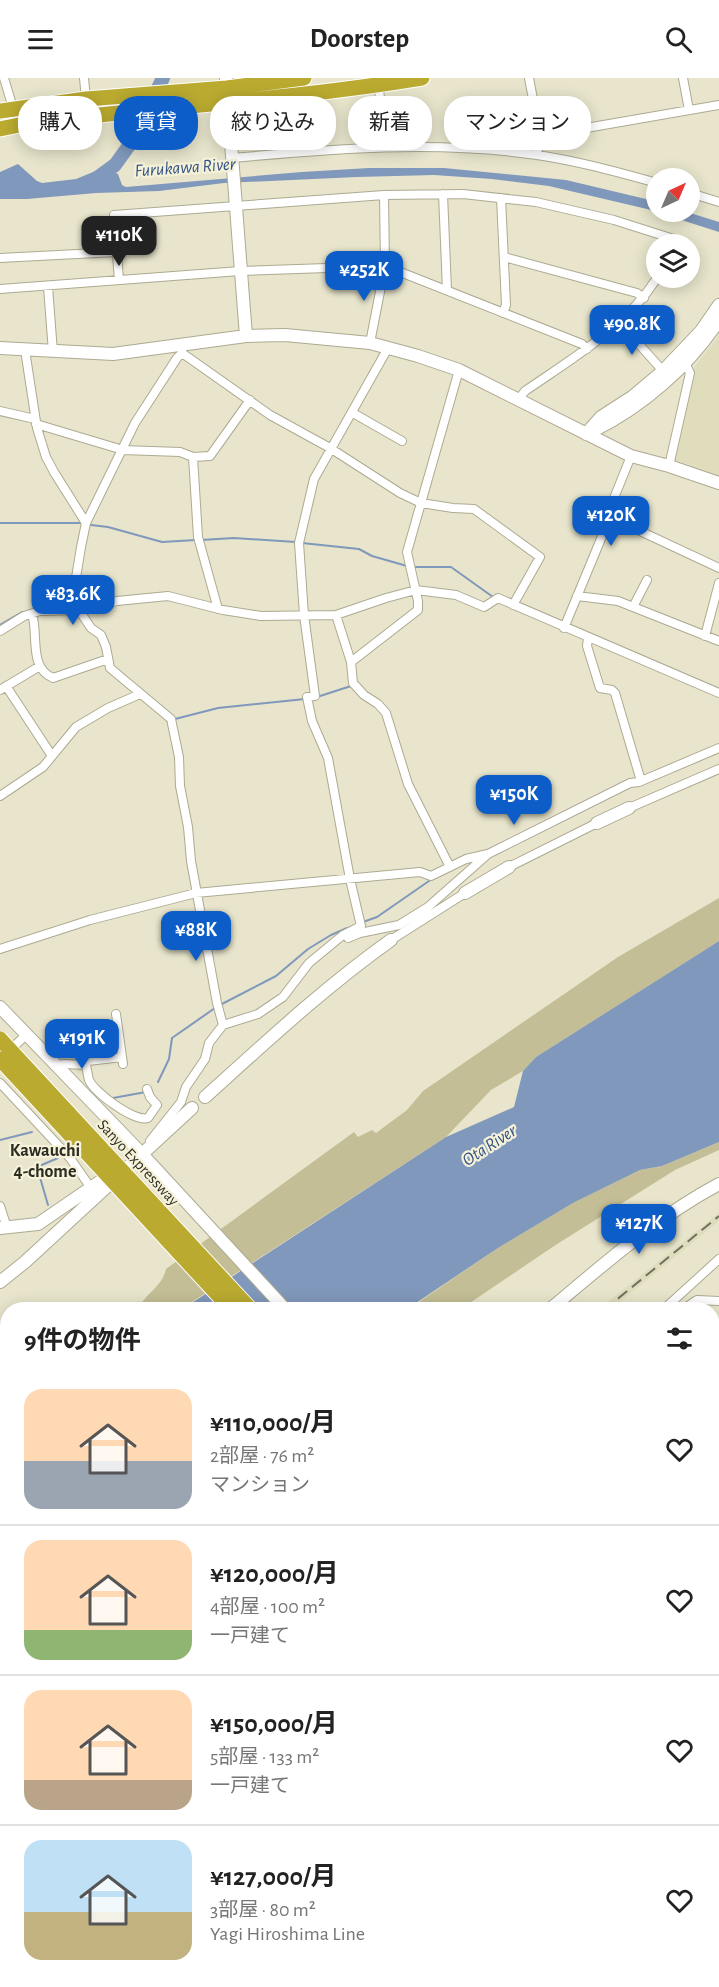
<!DOCTYPE html>
<html lang="ja">
<meta charset="utf-8">
<style>
body{margin:0;font-family:"Alegreya Sans","Noto Sans JP",sans-serif;background:#f6f6f6;color:#222;height:100vh;display:flex;flex-direction:column;font-size:22px;white-space:nowrap}
*{box-sizing:border-box;margin:0}
p{font-size:20px;color:#767676}
.icon{flex:none;width:33px;height:33px;fill:none;stroke:currentColor;stroke-width:2;stroke-linecap:round;stroke-linejoin:round}
.map{position:relative;flex:1;overflow:hidden}
.side{position:absolute;left:0px;top:1224px;width:720px;height:686px;display:flex;flex-direction:column;background:#fff;border-radius:24px 24px 0 0;box-shadow:0 3px 15px #0003}
.side>*{flex:none}
.top-card{position:absolute;left:18px;top:18px;width:684px;height:54px;display:flex;gap:12px}
.needle{width:39px;rotate:44deg}
.tools{position:absolute;left:646px;top:90px;display:grid;gap:12px}
.tools a{display:grid;place-items:center;width:54px;height:54px;border-radius:50%;background:#fff;box-shadow:0 3px 15px #0003;font-size:30px}
.price{position:absolute;translate:-50% -51px;padding:0 14px;border-radius:12px;background:#0c5dc7;color:#fff;font-size:20px;line-height:39px;filter:drop-shadow(0 2px 3px #0008)}
.price::after{content:'';position:absolute;left:50%;top:36px;width:18px;height:14px;margin-left:-9px;background:inherit;clip-path:polygon(0 0,100% 0,50% 100%)}
.price.on{background:#222;color:#fff}
ul{padding:0;list-style:none}
li{display:flex;align-items:center;gap:18px;height:150px;padding:0 24px}
li+li{border-top:2px solid #e0e0e0}
li span{display:grid;place-items:center;flex:none;width:168px;height:120px;border-radius:18px;color:#555}
li>.icon{margin-inline-start:auto}
span .icon{width:72px;height:72px;fill:#fffc;stroke-width:1}
li b{font-size:26px}
h2{display:flex;justify-content:space-between;align-items:center;height:72px;padding:0 24px;font-size:26px}
.tag{padding:0 21px;border-radius:24px;background:#fff;box-shadow:0 3px 15px #0003;font-size:21px;line-height:54px}
.tag.on{background:#0c5dc7;color:#fff}
header{display:flex;justify-content:space-between;align-items:center;height:78px;padding:0 24px;background:#fff;font-size:27px;font-weight:700}
.map>svg:first-child{display:block}
.built{fill:#e0ddbc}
.green{fill:#c3be95}
.forest{fill:#b3ad82}
.water{fill:#8098bb}
.lines{fill:none;stroke-linecap:round;stroke-linejoin:round}
.stream{stroke:#8098bb;stroke-width:2}
.river{stroke:#8098bb;stroke-width:14}
.street-casing{stroke:#adaa92;stroke-width:10}
.secondary-casing{stroke:#adaa92;stroke-width:14}
.primary-casing{stroke:#fff;stroke-width:16}
.highway-casing{stroke:#fff;stroke-width:17}
.street{stroke:#fff;stroke-width:8}
.secondary{stroke:#fff;stroke-width:12}
.primary{stroke:#d6cc83;stroke-width:14}
.highway{stroke:#baaa30;stroke-width:15}
.rail{stroke:#716f60;stroke-width:2;stroke-dasharray:12 6;stroke-linecap:butt}
.highway-bridge-casing{stroke:#fff;stroke-width:17;stroke-linecap:butt}
.highway-bridge{stroke:#baaa30;stroke-width:15}
.labels{text-anchor:middle;stroke-width:4.5;stroke-linejoin:round;paint-order:stroke}
.street-label{font-size:16px;fill:#2d2c22;stroke:#f5f2d9}
.water-label{font-size:18px;font-style:italic;fill:#335383;stroke:#f5f2d9}
.neighbourhood-label{font-size:18px;font-weight:bold;fill:#2d2c22;stroke:#f5f2d9}
</style>
<header><svg class="icon" aria-label="menu" viewBox="0 0 24 24"><path d="M4 6h16M4 12h16M4 18h16"/></svg>Doorstep<svg class="icon" aria-label="search" viewBox="0 0 24 24"><circle cx="10" cy="10" r="6"/><path d="M15 15l6 6"/></svg></header>
<div class="map">
<svg width="719" height="1909" viewBox="0 0 719 1909">
<rect width="100%" height="100%" fill="#e8e5cc"/>
<!-- built -->
<path class="built" d="M719,258V397L672,381L695,288Z
M719,1135V1143L611,1231H599Z"/>
<!-- green -->
<path class="green" d="M719,820V863L536,979L523,993L491,1012L446,1059L181,1231L137,1232C146,1215 162,1209 166,1191L354,1054L358,1059L372,1052L376,1055L407,1032L423,1013L618,879Z
M719,1064V1072L675,1092L554,1168L461,1231L407,1232L498,1170L573,1125L640,1092L662,1088Z
M7,1488V1604L0,1610V1494Z
M538,1902H620L618,1909H533Z"/>
<!-- forest -->
<path class="forest" d="M712,1440L719,1443V1509L713,1501Z
M713,1633L719,1636V1681L713,1684Z
M719,1699V1733L713,1725L712,1702Z
M712,1837L719,1850V1907L713,1884Z"/>
<!-- water -->
<path class="water" d="M18,86L37,103L42,105L76,101L103,90L118,96L122,107L126,109L302,94L369,90H444L566,102L650,122L657,124V134H687L719,144V154L647,131L549,108L492,101L434,97L357,99L224,105L159,113L96,115L27,121H0V94Z
M719,863V1064L662,1088L640,1092L573,1125L498,1170L407,1231L181,1232L446,1059L514,1029L523,993L536,979Z
M7,1322L8,1488L0,1494V1327Z"/>
<g class="lines">
<!-- stream -->
<path class="stream" d="M0,445H81
M91,447L108,449L162,464L196,462
M201,462L234,460L296,464
M302,465L359,471L372,478L407,488
M414,489H451L493,519
M0,547L22,534
M317,619L351,608
M175,641L218,630L305,621
M363,844L377,839L429,803
M220,927L276,898L308,871L331,857L347,850
M158,1004L169,981L172,960L215,930
M113,1020L146,1014
M0,1062L32,1054
M48,1127L37,1089L58,1080
M0,1726L8,1723
M425,1906L427,1902"/>
<!-- river -->
<path class="river" d="M93,103L115,87L133,62L163,0"/>
<!-- street casing -->
<g class="street-casing">
<path id="street" d="M4,0L13,30
M84,0L86,21
M529,0L540,58L537,77
M683,0L689,32
M378,7L388,68
M540,58L719,27
M232,80C333,71 435,62 537,77C578,83 617,94 657,105
M690,115L719,124
M443,116L447,212
M501,120L506,227L503,235
M504,179L637,215L644,220
M0,180L116,174
M119,202L114,137L384,117L463,116L536,124L614,142L680,163L678,166
M48,209L53,274
M0,211L240,193L385,188L582,266L587,271
M620,245L663,293
M370,265L385,188L384,117
M182,267V275L177,280L135,345L86,445L81,469L75,506L79,532L91,550L101,557L106,569L110,590L171,641L179,679L180,708L188,749L191,783L217,925L223,947
M25,272L37,350L46,379L54,394L86,445
M182,275L270,337L330,370L400,415L421,425L453,430L474,431L540,479L513,527
M518,322L525,313C573,280 625,250 657,200
M0,333L35,341
M353,335L402,363
M36,346L123,372L180,374L193,379L198,459L218,531
M193,379L210,378L250,322
M669,388L690,295L685,285
M610,439L719,490
M577,518L618,523L719,563
M633,529L647,502
M32,536C39,557 28,589 53,600L108,581
M336,537L351,584L353,605L364,617L378,626L386,635L408,706L450,789
M564,550L610,439V430L631,378
M0,553L24,538L40,533L79,532L117,523L168,518L223,532L261,538L336,537L386,520L416,512L456,517L484,529L498,520L719,615
M705,558L719,505
M588,560L587,568L600,610L612,612L615,615L641,703
M351,584L418,532V523L407,474L459,292
M6,608L52,678
M0,612L40,588
M0,718L43,689L76,649L108,630L140,616
M629,730L719,691
M509,789L597,745
M348,860L360,855L399,847L428,829L488,776L630,705L639,704L719,670
M391,862L465,815
M0,871L90,842L196,815L420,794L431,798L466,781L488,776
M116,936L123,986
M9,973L26,957
M86,987L88,983L122,979
M56,988L64,986L86,987C87,992 88,998 89,1002C95,1015 134,1044 148,1040L157,1027L150,1019L147,1011
M0,1005L70,1080L91,1110
M150,1063L181,1024L186,1009L205,981L209,965L223,947L258,936L283,919L309,885L343,857L361,848L350,801L328,680L312,643L307,619L315,618L304,537L299,465L314,401L388,270
M0,1128L7,1150
M663,1232L719,1181
M682,1232L697,1222L719,1223
M712,1265H719
M712,1358H719
M712,1398H719
M712,1429L719,1432
M712,1564L719,1576
M0,1771L8,1769
M0,1823H8
M0,1853L8,1854
M1,1887L10,1909
M113,1902L118,1907
M220,1902L221,1909
M711,1902L714,1909
M496,1909L498,1902"/>
</g>
<!-- secondary casing -->
<g class="secondary-casing">
<path id="secondary" d="M226,0L246,258
M0,270L113,276L246,258L285,257L370,265L418,278L459,292L631,378L669,388L719,405
M593,353C643,328 688,289 719,242
M586,356L601,339L632,319L663,293L701,253L719,227
M597,745L629,730
M465,815L509,789
M0,929L142,1076L286,1232
M205,1019C265,965 325,909 391,862
M0,1150L38,1146L111,1096
M0,1204L25,1184L192,1030
M549,1232C603,1187 657,1139 719,1106
M712,1312H719
M0,1656L8,1651"/>
</g>
<!-- primary casing -->
<g class="primary-casing">
<path id="primary" d="M0,1834H8
M310,1902L341,1909
M355,1902L387,1909
M77,1909L82,1902"/>
</g>
<!-- highway casing -->
<g class="highway-casing">
<path id="highway" d="M0,33L86,21L227,10L304,0
M0,51L34,44C163,29 294,21 422,0
M712,1787L719,1799
M712,1814L719,1826"/>
</g>
<!-- street -->
<use href="#street" class="street"/>
<!-- secondary -->
<use href="#secondary" class="secondary"/>
<!-- primary -->
<use href="#primary" class="primary"/>
<!-- highway -->
<use href="#highway" class="highway"/>
<!-- rail -->
<path class="rail" d="M604,1232L719,1138
M0,1709L8,1706"/>
<!-- highway-bridge casing -->
<g class="highway-bridge-casing">
<path id="highway-bridge" d="M0,961L251,1232
M0,981L232,1232"/>
</g>
<!-- highway-bridge -->
<use href="#highway-bridge" class="highway-bridge"/>
</g>
<g class="labels">
<!-- street labels -->
<g class="street-label">
<text transform="translate(139 1084) rotate(47)" y="6">Sanyo Expressway</text>
</g>
<!-- water labels -->
<g class="water-label">
<text transform="translate(185 89) rotate(-4)" y="6">Furukawa River</text>
<text transform="translate(489 1067) rotate(-33)" y="6">Ota River</text>
</g>
<!-- neighbourhood labels -->
<g class="neighbourhood-label">
<text x="45" y="1078">Kawauchi<tspan x="45" dy="21">4-chome</tspan></text>
</g>
</g>
</svg>
<div class="tools">
<a><svg class="needle" viewBox="-14 -14 28 28"><path d="M0-13l5 13h-10z" fill="#e53935"/><path d="M0 13l5-13h-10z" fill="#767676"/></svg></a>
<a><svg class="icon" aria-label="layers" viewBox="0 0 24 24"><path d="M12 4l9 5-9 5-9-5zM3 14l9 5 9-5"/></svg></a>
</div>
<b class="price on" style="left:119px;top:189px">¥110K</b>
<b class="price" style="left:364px;top:224px">¥252K</b>
<b class="price" style="left:632px;top:278px">¥90.8K</b>
<b class="price" style="left:611px;top:469px">¥120K</b>
<b class="price" style="left:73px;top:548px">¥83.6K</b>
<b class="price" style="left:514px;top:748px">¥150K</b>
<b class="price" style="left:196px;top:884px">¥88K</b>
<b class="price" style="left:82px;top:992px">¥191K</b>
<b class="price" style="left:639px;top:1177px">¥127K</b>
<div class="top-card">
<a class="tag">購入</a>
<a class="tag on">賃貸</a>
<a class="tag">絞り込み</a>
<a class="tag">新着</a>
<a class="tag">マンション</a>
</div>
<section class="side">
<h2>9件の物件<svg class="icon" aria-label="filters" viewBox="0 0 24 24"><path d="M4 7h16M4 17h16"/><circle cx="9" cy="7" r="2"/><circle cx="15" cy="17" r="2"/></svg></h2>
<ul>
<li><span style="background:linear-gradient(#ffd9b3 60%,#9aa5b1 0)"><svg class="icon" aria-label="home" viewBox="0 0 24 24"><path d="M3 11l9-7 9 7M6 9v11h12V9"/></svg></span><div><b>¥110,000/月</b><p>2部屋 · 76 m²</p><p>マンション</p></div><svg class="icon" aria-label="heart" viewBox="0 0 24 24"><path d="M12 20l-8-8c-3-5 5-10 8-4 3-6 11-1 8 4z"/></svg></li>
<li><span style="background:linear-gradient(#ffd9b3 75%,#8fb573 0)"><svg class="icon" aria-label="home" viewBox="0 0 24 24"><path d="M3 11l9-7 9 7M6 9v11h12V9"/></svg></span><div><b>¥120,000/月</b><p>4部屋 · 100 m²</p><p>一戸建て</p></div><svg class="icon" aria-label="heart" viewBox="0 0 24 24"><path d="M12 20l-8-8c-3-5 5-10 8-4 3-6 11-1 8 4z"/></svg></li>
<li><span style="background:linear-gradient(#ffd9b3 75%,#b9a48a 0)"><svg class="icon" aria-label="home" viewBox="0 0 24 24"><path d="M3 11l9-7 9 7M6 9v11h12V9"/></svg></span><div><b>¥150,000/月</b><p>5部屋 · 133 m²</p><p>一戸建て</p></div><svg class="icon" aria-label="heart" viewBox="0 0 24 24"><path d="M12 20l-8-8c-3-5 5-10 8-4 3-6 11-1 8 4z"/></svg></li>
<li><span style="background:linear-gradient(#bfe0f5 60%,#c2b280 0)"><svg class="icon" aria-label="home" viewBox="0 0 24 24"><path d="M3 11l9-7 9 7M6 9v11h12V9"/></svg></span><div><b>¥127,000/月</b><p>3部屋 · 80 m²</p><p>Yagi Hiroshima Line</p></div><svg class="icon" aria-label="heart" viewBox="0 0 24 24"><path d="M12 20l-8-8c-3-5 5-10 8-4 3-6 11-1 8 4z"/></svg></li>
</ul>
</section>
</div>
